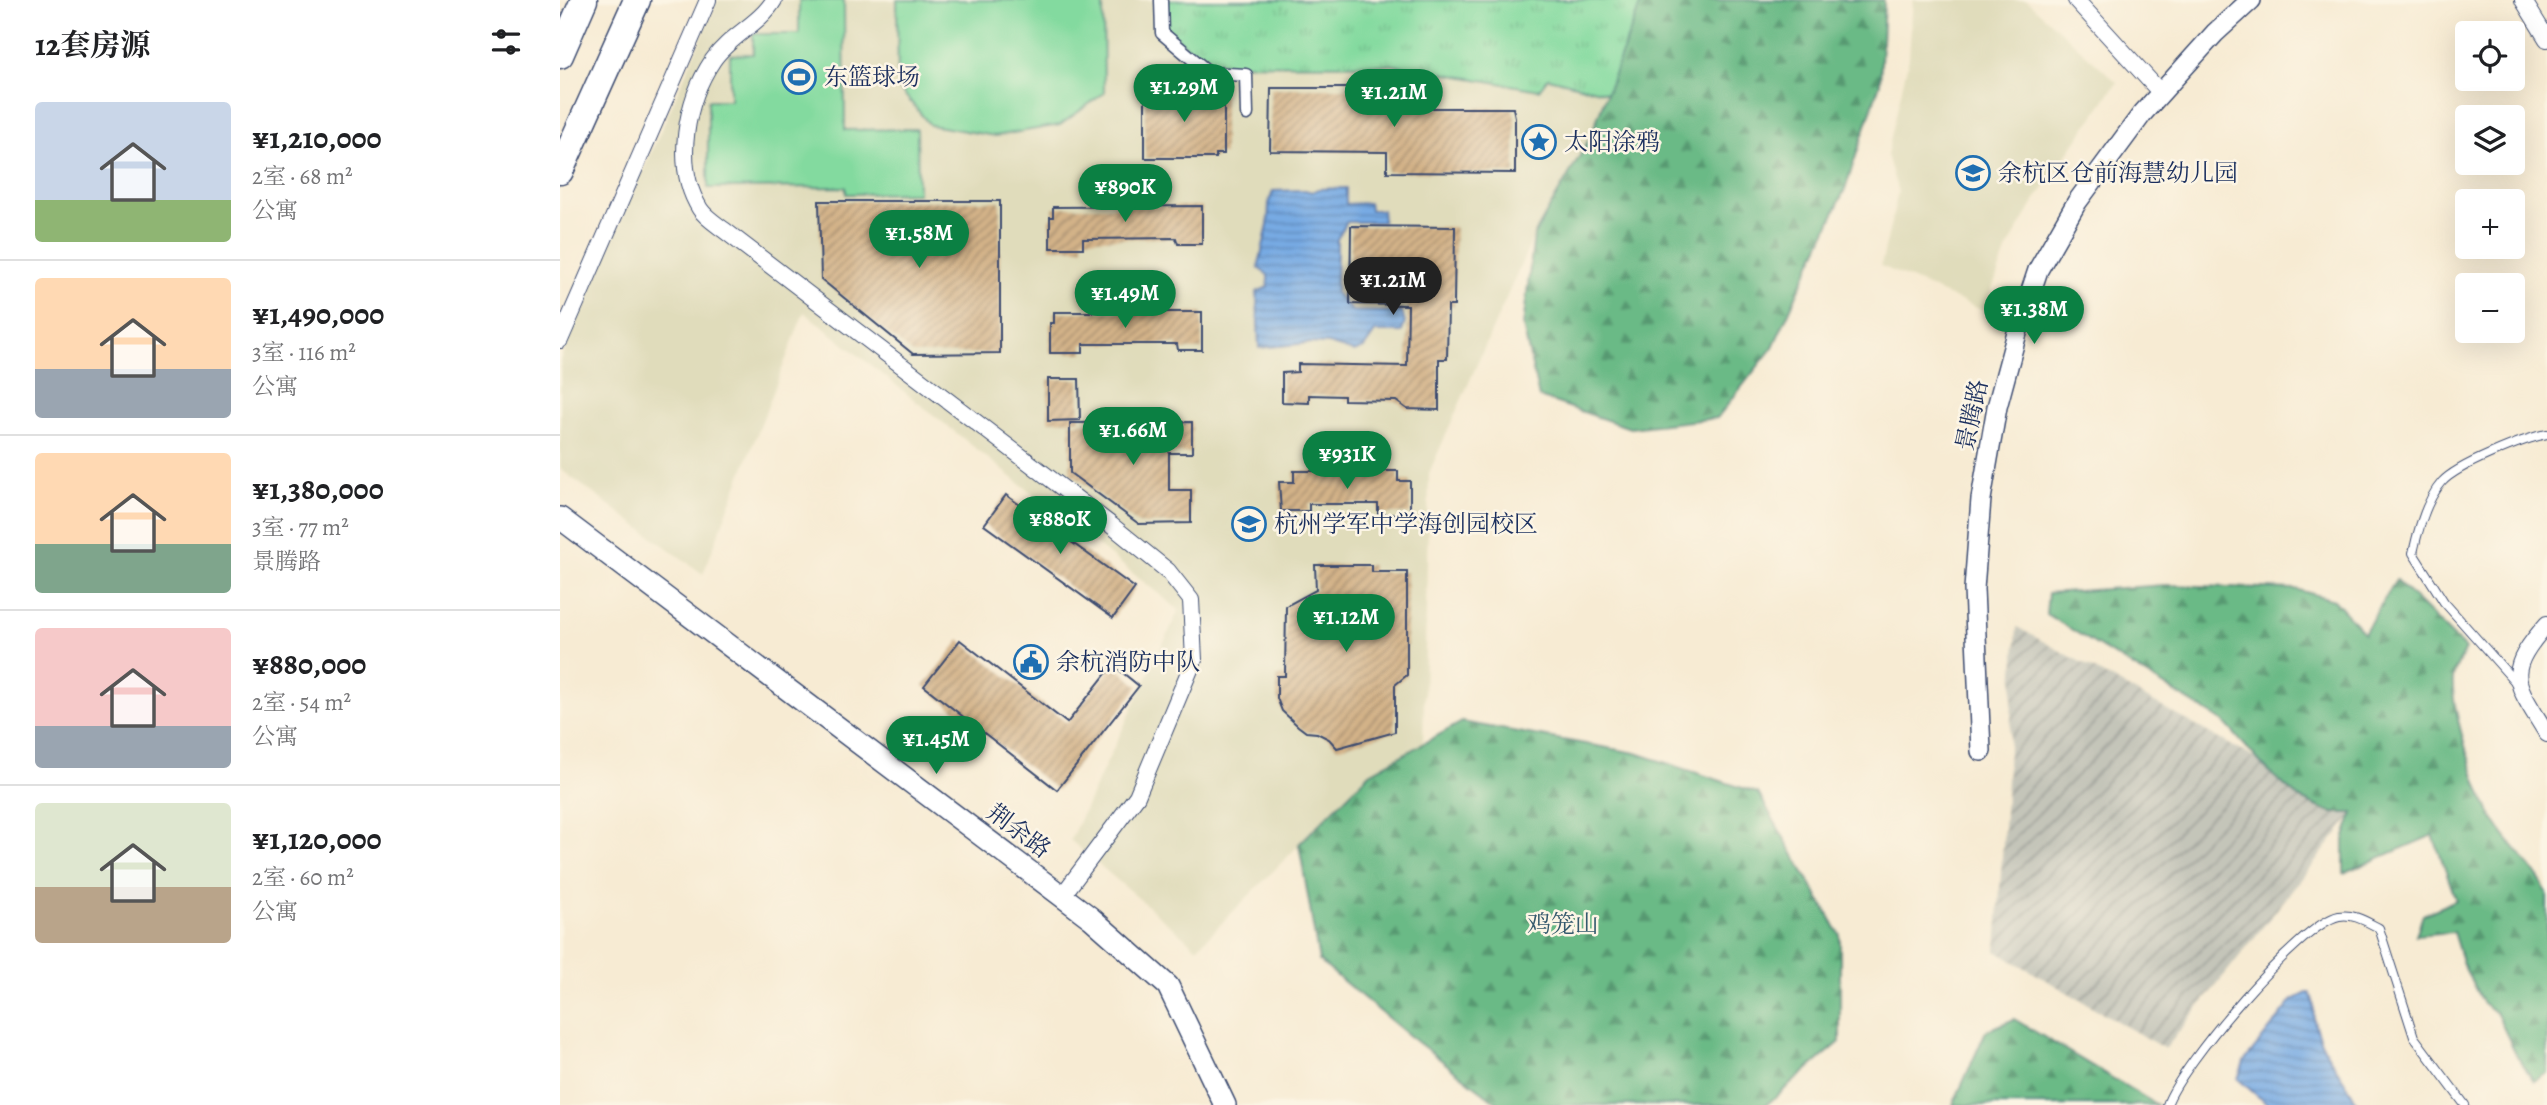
<!DOCTYPE html>
<html lang="zh">
<meta charset="utf-8">
<style>
body{margin:0;font-family:Alegreya,"Noto Serif SC",serif;background:#f2f2f2;color:#202124;height:100vh;display:flex;flex-direction:column;font-size:26px;white-space:nowrap}
*{box-sizing:border-box;margin:0}
p{font-size:23px;color:#757577}
.icon{flex:none;width:38px;height:38px;fill:none;stroke:currentColor;stroke-width:2;stroke-linecap:round;stroke-linejoin:round}
.map{position:relative;flex:1;overflow:hidden}
.panel{display:flex;flex-direction:column;background:#fff;width:560px}
.panel>*{flex:none}
.fabs{position:absolute;left:1895px;top:21px;display:grid;gap:14px}
.fabs a{display:grid;place-items:center;width:70px;height:70px;border-radius:7px;background:#fff;box-shadow:0 7px 28px #0002;font-size:35px}
.price{position:absolute;translate:-50% -60px;padding:0 16px;border-radius:24px;background:#0b8043;color:#fff;font-size:23px;line-height:46px;filter:drop-shadow(0 2px 4px #0008)}
.price::after{content:'';position:absolute;left:50%;top:42px;width:21px;height:16px;margin-left:-10px;background:inherit;clip-path:polygon(0 0,100% 0,50% 100%)}
.price.on{background:#222;color:#fff}
ul{padding:0;list-style:none}
li{display:flex;align-items:center;gap:21px;height:175px;padding:0 35px}
li+li{border-top:2px solid #e0e0e0}
li span{display:grid;place-items:center;flex:none;width:196px;height:140px;border-radius:7px;color:#555}
li>.icon{margin-inline-start:auto}
span .icon{width:84px;height:84px;fill:#fffc;stroke-width:1}
li b{font-size:30px}
h2{display:flex;justify-content:space-between;align-items:center;height:84px;padding:0 35px;font-size:30px}
main{display:flex;flex:1;min-height:0}
.map>svg:first-child{display:block}
.built{fill:#e0dcbb}
.industrial{fill:url(#industrial-furrows)}
.grass{fill:url(#grass-tufts);stroke:#4f847e;stroke-width:2}
.forest{fill:url(#forest-firs);stroke:#427472;stroke-width:2}
.garden{fill:#83da9f;stroke:#4f847e;stroke-width:2}
.water{fill:url(#water-rules);stroke:#496ca0;stroke-width:2}
.building{fill:url(#building-hatch)}
.lines{fill:none;stroke-linecap:round;stroke-linejoin:round}
.service-casing{stroke:#3c4b70;stroke-width:10}
.pedestrian-casing{stroke:#3c4b70;stroke-width:15}
.minor-casing{stroke:#3c4b70;stroke-width:18}
.tertiary-casing{stroke:#3c4b70;stroke-width:22}
.secondary-casing{stroke:#3c4b70;stroke-width:24}
.trunk-casing{stroke:#3c4b70;stroke-width:29}
.service{stroke:#fff;stroke-width:8}
.pedestrian{stroke:#fff;stroke-width:12}
.minor{stroke:#fff;stroke-width:16}
.tertiary{stroke:#fff;stroke-width:19}
.secondary{stroke:#fff;stroke-width:21}
.trunk{stroke:#fff;stroke-width:26}
.labels{text-anchor:middle;stroke-width:5;stroke-linejoin:round;paint-order:stroke}
.poi-label{font-size:24px;fill:#1b2f5e;stroke:#fcf5e5;text-anchor:start}
.street-label{font-size:24px;fill:#1b2f5e;stroke:#fcf5e5}
.park-label{font-size:24px;fill:#355a6e;stroke:#fcf5e5}
</style>
<main>
<section class="panel">
<h2>12套房源<svg class="icon" aria-label="filters" viewBox="0 0 24 24"><path d="M4 7h16M4 17h16"/><circle cx="9" cy="7" r="2"/><circle cx="15" cy="17" r="2"/></svg></h2>
<ul>
<li><span style="background:linear-gradient(#c9d6e8 70%,#8fb573 0)"><svg class="icon" aria-label="home" viewBox="0 0 24 24"><path d="M3 11l9-7 9 7M6 9v11h12V9"/></svg></span><div><b>¥1,210,000</b><p>2室 · 68 m²</p><p>公寓</p></div></li>
<li><span style="background:linear-gradient(#ffd9b3 65%,#9aa5b1 0)"><svg class="icon" aria-label="home" viewBox="0 0 24 24"><path d="M3 11l9-7 9 7M6 9v11h12V9"/></svg></span><div><b>¥1,490,000</b><p>3室 · 116 m²</p><p>公寓</p></div></li>
<li><span style="background:linear-gradient(#ffd9b3 65%,#7fa58c 0)"><svg class="icon" aria-label="home" viewBox="0 0 24 24"><path d="M3 11l9-7 9 7M6 9v11h12V9"/></svg></span><div><b>¥1,380,000</b><p>3室 · 77 m²</p><p>景腾路</p></div></li>
<li><span style="background:linear-gradient(#f6c9c9 70%,#9aa5b1 0)"><svg class="icon" aria-label="home" viewBox="0 0 24 24"><path d="M3 11l9-7 9 7M6 9v11h12V9"/></svg></span><div><b>¥880,000</b><p>2室 · 54 m²</p><p>公寓</p></div></li>
<li><span style="background:linear-gradient(#dfe7d0 60%,#b9a48a 0)"><svg class="icon" aria-label="home" viewBox="0 0 24 24"><path d="M3 11l9-7 9 7M6 9v11h12V9"/></svg></span><div><b>¥1,120,000</b><p>2室 · 60 m²</p><p>公寓</p></div></li>
</ul>
</section>
<div class="map">
<svg width="1987" height="1105" viewBox="0 0 1987 1105">
<defs>
<pattern id="industrial-furrows" width="10" height="10" patternUnits="userSpaceOnUse" patternTransform="scale(1.75)"><rect width="10" height="10" fill="#c4c5b9"/><path d="M-1 1l2-2M0 10L10 0M9 11l2-2" fill="none" stroke="#9ea09a"/></pattern>
<pattern id="grass-tufts" width="24" height="20" patternUnits="userSpaceOnUse" patternTransform="scale(1.75)"><rect width="24" height="20" fill="#83da9f"/><path d="M3 7l-1-3M5 7V3M7 7l1-3M15 17l-1-3M17 17v-4M19 17l1-3" fill="none" stroke="#71bb8b"/></pattern>
<pattern id="forest-firs" width="22" height="20" patternUnits="userSpaceOnUse" patternTransform="scale(1.75)"><rect width="22" height="20" fill="#6aba86"/><path d="M5 1l3.5 6h-7zM16 11l3.5 6h-7z" fill="#569871"/></pattern>
<pattern id="water-rules" width="6" height="5" patternUnits="userSpaceOnUse" patternTransform="scale(1.75)"><rect width="6" height="5" fill="#77aae3"/><path d="M0 2.5h6" fill="none" stroke="#618bbb"/></pattern>
<pattern id="building-hatch" width="6" height="6" patternUnits="userSpaceOnUse" patternTransform="scale(1.75)"><rect width="6" height="6" fill="#d3b288"/><path d="M-1 1l2-2M0 6l6-6M5 7l2-2" fill="none" stroke="#aa9172"/></pattern>
</defs>
<rect width="100%" height="100%" fill="#fcf5e5"/>
<filter id="ink" filterUnits="userSpaceOnUse"><feTurbulence type="fractalNoise" baseFrequency=".0143" numOctaves="2"/><feDisplacementMap in="SourceGraphic" scale="14" xChannelSelector="R" yChannelSelector="G"/><feConvolveMatrix kernelMatrix="1 2 1 2 8 2 1 2 1" color-interpolation-filters="sRGB"/></filter>
<filter id="wash" filterUnits="userSpaceOnUse"><feTurbulence type="fractalNoise" baseFrequency=".00686" numOctaves="4" result="noise"/><feDisplacementMap in="SourceGraphic" scale="28" xChannelSelector="R" yChannelSelector="G"/><feGaussianBlur stdDeviation="1.57" result="paint"/><feColorMatrix in="noise" values="0 0 0 0 0 0 0 0 0 0 0 0 0 0 0 0 0 1.4 0 .05"/><feComposite in="paint" operator="in"/></filter>
<g filter="url(#wash)">
<rect width="100%" height="100%" fill="#f7ebd3"/>
<!-- built -->
<path class="built" d="M158,0H1082L1030,138L974,235L869,473L863,744L810,773L637,948L510,840L619,610L244,312L143,574L0,469V360Z
M1353,0H1466L1557,82L1476,199L1447,249L1424,311L1321,266L1338,192L1327,155L1349,57Z"/>
<!-- industrial -->
<path class="industrial" d="M1457,627L1794,813L1605,1049L1436,951Z"/>
<!-- grass -->
<path class="grass" d="M605,0H1082L1047,93L988,78L979,90L834,65L648,64L605,28Z"/>
<!-- forest -->
<path class="forest" d="M1082,0H1324L1320,83L1285,189L1213,347L1157,418L1070,428L979,397L963,326L974,235L1030,138Z
M1836,580L1906,649C1902,657 1894,669 1893,678C1890,708 1919,798 1936,823C1952,849 1973,864 1987,893V1073L1974,1081L1957,1056L1937,1014L1922,1002L1903,964L1893,932L1856,935L1863,915L1896,900L1873,835L1784,873V840L1793,813H1772L1740,799L1708,771L1664,722L1486,614L1488,593L1605,585L1735,589L1774,600L1804,633Z
M902,722L1076,753L1198,793L1280,935V1042L1206,1105H940L851,1037L759,961L739,844L810,773Z
M1454,1019L1597,1105H1393L1426,1031Z"/>
<!-- garden -->
<path class="garden" d="M239,0H284L285,130L357,129L358,193L286,194V187L148,188V100H170V55L193,54V34H239Z
M337,0H543L544,93L500,125L435,136L370,125L338,87Z"/>
<!-- water -->
<path class="water" d="M786,188V204L809,203L810,210H822L823,222H787L777,239L776,293L792,311L842,312L845,322L842,332H815L804,348L794,352L768,344L749,343L699,348L697,292L708,287V275L698,268L708,225L709,203L713,191L745,190L752,192L758,189Z
M1749,992C1758,1006 1751,1011 1755,1025C1762,1054 1785,1077 1798,1105H1708L1678,1079L1684,1062L1733,1000Z"/>
<g id="blocks">
<!-- building -->
<path class="building" d="M711,88H857V108H953L955,117V173L827,172V152L710,151Z
M585,89H652V93H664V154H656V158H585Z
M259,201H440V353L353,354L261,279Z
M642,206V244H618L616,238L523,239V248H490V217H493V207Z
M791,226L895,227L894,306H888L887,359H879V410L847,409L836,401L784,400V396L749,395V403L722,402V373L738,372V364L847,366L848,305L790,304Z
M494,312H642V350H618L617,344H523V353H490V323H494Z
M488,379H519L520,420L488,421Z
M632,422V453H609V490H631V523L579,524L510,473V423Z
M734,471H838V481H850V514H818V504H749V511H721L719,482H734Z
M446,495L575,588L553,618L424,525Z
M755,565H812V572H847V675L835,685V732L777,748L769,739L757,733L746,732L738,726L722,711L717,698V676H725L726,606L756,590Z
M400,640L507,723L553,665L579,686L497,790L364,686Z"/>
</g>
</g>
<g filter="url(#ink)">
<use href="#blocks" fill-opacity="0" stroke="#3c4b70" stroke-width="2"/>
<g class="lines">
<!-- service casing -->
<g class="service-casing">
<path id="service" d="M1957,684L1884,602L1853,553C1858,530 1866,500 1882,482C1897,465 1965,438 1987,434
M1607,1105C1620,1066 1740,924 1779,916C1793,913 1807,922 1819,928L1854,1037L1905,1105"/>
</g>
<!-- pedestrian casing -->
<g class="pedestrian-casing">
<path id="pedestrian" d="M601,0L602,33L649,73L686,75L687,114"/>
</g>
<!-- minor casing -->
<g class="minor-casing">
<path id="minor" d="M214,0C200,24 169,36 153,60C126,100 113,166 140,209C145,217 156,224 164,230L551,525L608,571L631,600L634,660L577,796L502,896
M1516,0L1601,93
M1963,0L1987,39
M0,340L148,0
M1987,624C1942,675 1956,682 1987,734"/>
</g>
<!-- tertiary casing -->
<g class="tertiary-casing">
<path id="tertiary" d="M1421,751L1414,589L1421,499L1437,407L1457,333L1478,270L1517,202L1582,114L1655,33L1691,0"/>
</g>
<!-- secondary casing -->
<g class="secondary-casing">
<path id="secondary" d="M0,518L531,918L608,986L665,1105"/>
</g>
<!-- trunk casing -->
<g class="trunk-casing">
<path id="trunk" d="M0,55L24,0
M0,171L77,0"/>
</g>
<!-- service -->
<use href="#service" class="service"/>
<!-- pedestrian -->
<use href="#pedestrian" class="pedestrian"/>
<!-- minor -->
<use href="#minor" class="minor"/>
<!-- tertiary -->
<use href="#tertiary" class="tertiary"/>
<!-- secondary -->
<use href="#secondary" class="secondary"/>
<!-- trunk -->
<use href="#trunk" class="trunk"/>
</g>
</g>
<!-- icons -->
<defs>
<g id="stadium-ring" transform="scale(1.75)"><circle r="9.5" fill="#fcf5e5" stroke="#1f6fb2" stroke-width="1.5"/><path d="M0-5a6.5 5 0 1 0 0 10a6.5 5 0 1 0 0-10ZM-3.5-1.8h7v3.6h-7Z" fill="#1f6fb2"/></g>
<g id="sight-ring" transform="scale(1.75)"><circle r="9.5" fill="#fcf5e5" stroke="#1f6fb2" stroke-width="1.5"/><path d="M0-6L1.8-2.2L6-1.7L2.9 1.2L3.7 5.4L0 3.3L-3.7 5.4L-2.9 1.2L-6-1.7L-1.8-2.2Z" fill="#1f6fb2"/></g>
<g id="school-ring" transform="scale(1.75)"><circle r="9.5" fill="#fcf5e5" stroke="#1f6fb2" stroke-width="1.5"/><path d="M0-5L7-2L0 1L-7-2ZM-4 1L0 2.5L4 1V4Q0 6-4 4Z" fill="#1f6fb2"/></g>
<g id="civic-ring" transform="scale(1.75)"><circle r="9.5" fill="#fcf5e5" stroke="#1f6fb2" stroke-width="1.5"/><path d="M-.6-6.5H3V-4.5H.6V-3L4-1V1h2V6H-6V1h2V-1L-.6-3ZM-1.2 2.5V6h2.4V2.5Z" fill="#1f6fb2"/></g>
</defs>
<g fill-rule="evenodd">
<use href="#stadium-ring" x="239" y="77"/>
<use href="#sight-ring" x="979" y="142"/>
<use href="#school-ring" x="1413" y="173"/>
<use href="#school-ring" x="689" y="524"/>
<use href="#civic-ring" x="471" y="662"/>
</g>
<g class="labels">
<!-- poi labels -->
<g class="poi-label">
<text x="264" y="85">东篮球场</text>
<text x="1004" y="150">太阳涂鸦</text>
<text x="1438" y="181">余杭区仓前海慧幼儿园</text>
<text x="714" y="532">杭州学军中学海创园校区</text>
<text x="496" y="670">余杭消防中队</text>
</g>
<!-- street labels -->
<g class="street-label">
<text transform="translate(1412 415) rotate(-78)" y="8">景腾路</text>
<text transform="translate(459 831) rotate(37)" y="8">荆余路</text>
</g>
<!-- park labels -->
<g class="park-label">
<text x="1003" y="932">鸡笼山</text>
</g>
</g>
</svg>
<div class="fabs">
<a><svg class="icon" aria-label="locate" viewBox="0 0 24 24"><circle cx="12" cy="12" r="6"/><path d="M12 2v4M12 18v4M2 12h4M18 12h4"/></svg></a>
<a><svg class="icon" aria-label="layers" viewBox="0 0 24 24"><path d="M12 4l9 5-9 5-9-5zM3 14l9 5 9-5"/></svg></a>
<a>+</a>
<a>−</a>
</div>
<b class="price" style="left:624px;top:124px">¥1.29M</b>
<b class="price" style="left:834px;top:129px">¥1.21M</b>
<b class="price" style="left:565px;top:224px">¥890K</b>
<b class="price" style="left:359px;top:270px">¥1.58M</b>
<b class="price on" style="left:833px;top:317px">¥1.21M</b>
<b class="price" style="left:565px;top:330px">¥1.49M</b>
<b class="price" style="left:1474px;top:346px">¥1.38M</b>
<b class="price" style="left:573px;top:467px">¥1.66M</b>
<b class="price" style="left:787px;top:491px">¥931K</b>
<b class="price" style="left:500px;top:556px">¥880K</b>
<b class="price" style="left:786px;top:654px">¥1.12M</b>
<b class="price" style="left:376px;top:776px">¥1.45M</b>
</div>
</main>
